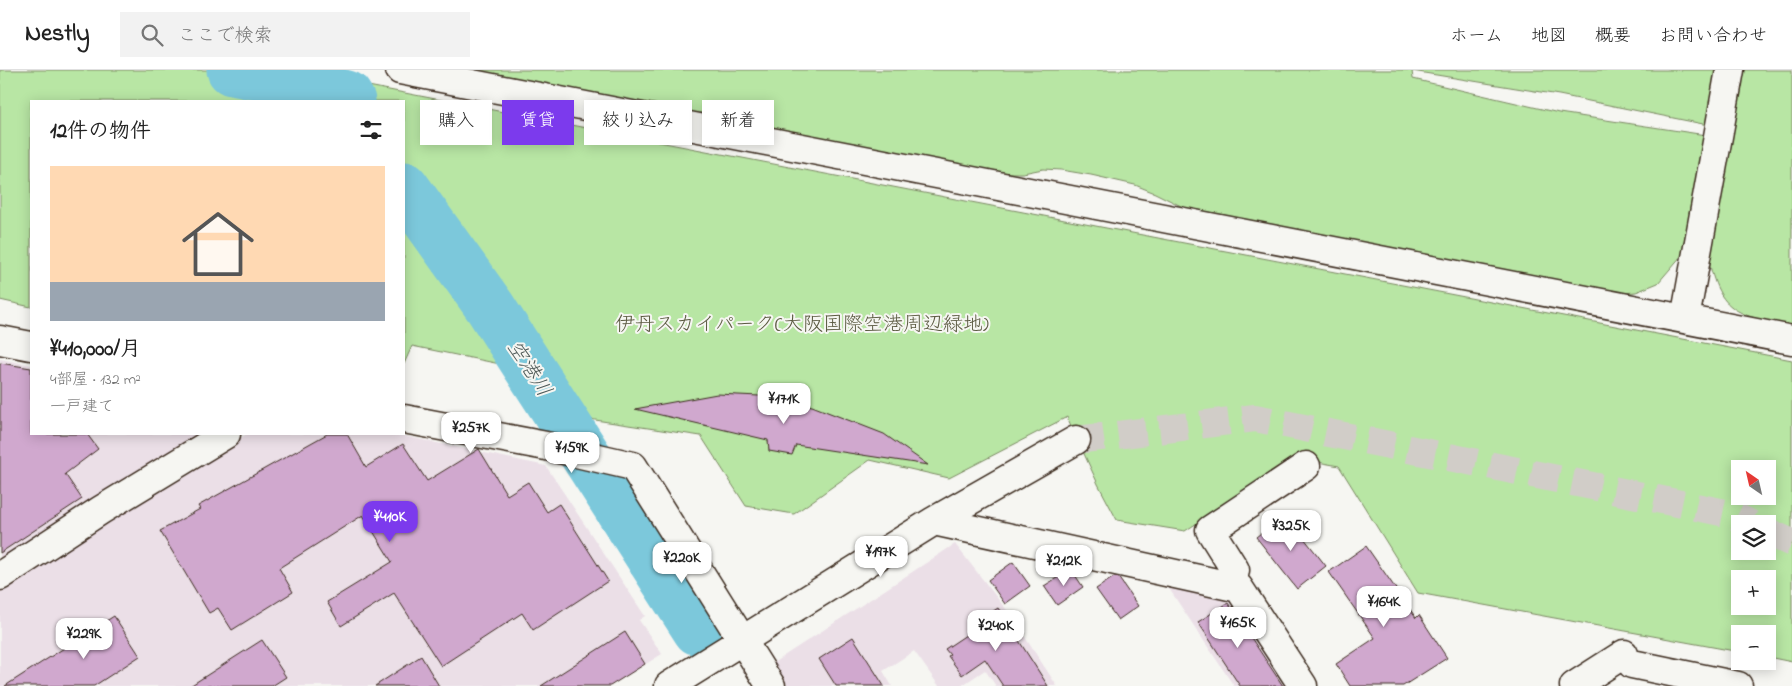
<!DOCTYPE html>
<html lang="ja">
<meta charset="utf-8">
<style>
body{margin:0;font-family:"Indie Flower","Klee One",sans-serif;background:#f2f2f2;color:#222;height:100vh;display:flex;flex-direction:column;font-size:19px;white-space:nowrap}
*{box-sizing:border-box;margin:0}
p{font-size:16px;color:#767676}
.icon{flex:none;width:28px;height:28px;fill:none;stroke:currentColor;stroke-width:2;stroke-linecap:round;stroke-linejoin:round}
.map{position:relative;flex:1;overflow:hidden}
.panel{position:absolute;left:30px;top:30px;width:375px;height:335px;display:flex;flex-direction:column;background:#fff;border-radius:0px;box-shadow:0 2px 12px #0003}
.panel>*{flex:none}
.top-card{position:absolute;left:420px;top:30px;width:475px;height:45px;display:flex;gap:10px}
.needle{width:32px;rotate:326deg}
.fabs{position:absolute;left:1731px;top:390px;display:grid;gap:10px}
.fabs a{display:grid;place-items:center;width:45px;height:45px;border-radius:0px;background:#fff;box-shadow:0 2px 12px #0003;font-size:25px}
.price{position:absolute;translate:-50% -42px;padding:0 11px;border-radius:10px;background:#fff;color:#222;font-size:16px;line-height:32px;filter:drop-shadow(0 1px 2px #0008)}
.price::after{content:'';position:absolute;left:50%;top:30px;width:15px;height:11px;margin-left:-8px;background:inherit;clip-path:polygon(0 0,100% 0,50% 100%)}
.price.selected{background:#7c3aed;color:#fff}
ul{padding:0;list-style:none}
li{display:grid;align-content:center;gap:10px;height:265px;padding:0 20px}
li span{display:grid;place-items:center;height:155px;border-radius:0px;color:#555}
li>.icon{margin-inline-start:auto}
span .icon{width:90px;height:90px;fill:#fffc;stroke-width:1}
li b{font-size:21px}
h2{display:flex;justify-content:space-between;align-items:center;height:60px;padding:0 20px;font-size:21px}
.tag{padding:0 18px;border-radius:0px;background:#fff;box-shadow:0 2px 12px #0003;font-size:18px;line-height:45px}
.tag.selected{background:#7c3aed;color:#fff}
header{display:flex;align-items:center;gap:30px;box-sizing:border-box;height:70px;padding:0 25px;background:#fff;border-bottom:1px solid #e0e0e0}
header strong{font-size:24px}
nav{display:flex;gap:28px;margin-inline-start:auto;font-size:18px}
.search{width:350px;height:45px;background:#f2f2f2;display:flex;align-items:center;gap:12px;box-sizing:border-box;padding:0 18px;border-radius:0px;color:#767676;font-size:19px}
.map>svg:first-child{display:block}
.built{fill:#ebdfe7}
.green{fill:#b8e6a4;stroke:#7a8861;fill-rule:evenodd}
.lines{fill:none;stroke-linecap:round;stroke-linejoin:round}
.river{stroke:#7cc8db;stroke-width:51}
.building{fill:#d0a8ce;stroke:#3b2a1e}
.minor-tunnel{stroke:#d1cdc8;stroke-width:28;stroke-dasharray:28 14;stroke-linecap:butt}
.minor-casing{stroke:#3b2a1e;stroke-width:31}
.minor{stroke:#f6f6f2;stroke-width:28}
.labels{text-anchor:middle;stroke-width:4;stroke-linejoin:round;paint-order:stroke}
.park-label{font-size:20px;fill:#5a5940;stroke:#f6f6f2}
.water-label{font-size:21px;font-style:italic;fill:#4e5957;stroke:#f6f6f2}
</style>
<header>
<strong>Nestly</strong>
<div class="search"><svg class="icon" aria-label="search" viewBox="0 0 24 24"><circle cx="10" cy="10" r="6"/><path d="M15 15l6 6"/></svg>ここで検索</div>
<nav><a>ホーム</a><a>地図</a><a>概要</a><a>お問い合わせ</a></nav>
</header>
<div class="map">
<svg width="1792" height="616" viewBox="0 0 1792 616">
<rect width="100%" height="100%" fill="#f6f6f2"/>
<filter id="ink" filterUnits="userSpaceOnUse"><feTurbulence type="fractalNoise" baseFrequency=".02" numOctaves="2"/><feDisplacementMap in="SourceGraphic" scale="10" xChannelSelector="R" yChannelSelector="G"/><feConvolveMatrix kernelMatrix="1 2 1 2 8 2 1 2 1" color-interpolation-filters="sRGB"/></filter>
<g filter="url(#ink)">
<!-- built -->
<path class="built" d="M0,289L31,295V364H207L0,496Z
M247,364H395L546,396L645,546L639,550L662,584L610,616H0V519L100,454Z
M955,474L1009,543L1057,616H996L985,600L961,616H939L914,581L883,601L892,616H788L773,593Z
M1168,517L1238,527L1295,616H1234Z"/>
<!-- green -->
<path class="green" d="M0,0H285L1792,290V592L1768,587V564H1740V582L1418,523L1339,396L1296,388L1185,461L1117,450L1098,414L1067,347L949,408L870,390L794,444L746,436L701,366L582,348L530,335L500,294L412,276L404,294V31H31V237L0,230ZM1740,399H1768V426H1740ZM1740,454H1768V481H1740ZM1740,509H1768V536H1740Z
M471,0H1718L1708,55L1559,25L1412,1L1413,9L1559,43L1706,65L1691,163L1682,185L1658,213L1636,222L1622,223L1183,137L1155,123L1135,115L1091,105L1061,100L1043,99L1023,103H1006Z
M1741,0H1792V256C1735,245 1718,242 1707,181Z"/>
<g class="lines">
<!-- river -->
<path class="river" d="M232,0L304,14L347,26L350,31
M404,117L490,237L698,560"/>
</g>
<!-- building -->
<path class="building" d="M0,293L31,298V364H87L98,379L65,404L82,429L0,483Z
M717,324L759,326L812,336L884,364L928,395L796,375L792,385L769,381L768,370L635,339Z
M327,364H347L366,397L403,374L427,411L479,379L507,425L528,412L547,442L559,434L608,511L533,560L522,543L441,596L394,523L341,556L327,532L392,492L363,445L279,498L293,522L232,560L218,538L209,543L160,461L200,439L198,436Z
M1285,444L1326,496L1297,519L1256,467Z
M1366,476L1416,548L1419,545L1447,588L1403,616H1350L1336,594L1375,568L1329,502Z
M1013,492L1030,516L1005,534L988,510Z
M1071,499L1083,517L1057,535L1044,516Z
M1114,507H1118L1138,536L1118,550L1096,519Z
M1228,533L1283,616H1240L1198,552Z
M998,538L1048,616H1003L985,589L962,605L948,586L950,585L945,579L969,563L966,559Z
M114,546L140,586L94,616H5Z
M625,562L645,594L610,616H541Z
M853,567L884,616H836L819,589Z
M262,570L286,607L272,616H190Z
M421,586L439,616H375Z"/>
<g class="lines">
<!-- minor-tunnel -->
<path class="minor-tunnel" d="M1076,370L1255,348L1731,444L1751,454
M1768,462L1792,473"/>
<!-- minor casing -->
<g class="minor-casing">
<path id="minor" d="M400,0L1792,270
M1685,249L1730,0
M0,270L31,276
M404,349L546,376L633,396L771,616
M934,451L1239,518L1303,616
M0,506L101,440L226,364
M1232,516L1235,500L1210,460L1306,396
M1632,594L1738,616
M669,616L934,451L1076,370
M1574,616L1624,584"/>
</g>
<!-- minor -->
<use href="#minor" class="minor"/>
</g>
</g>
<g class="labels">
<!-- park labels -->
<g class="park-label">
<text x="802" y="260">伊丹スカイパーク(大阪国際空港周辺緑地)</text>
</g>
<!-- water labels -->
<g class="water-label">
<text transform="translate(530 298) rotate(57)" y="7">空港川</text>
</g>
</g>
</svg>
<div class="fabs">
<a><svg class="needle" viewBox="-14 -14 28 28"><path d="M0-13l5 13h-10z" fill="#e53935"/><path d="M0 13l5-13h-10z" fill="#767676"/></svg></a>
<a><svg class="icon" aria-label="layers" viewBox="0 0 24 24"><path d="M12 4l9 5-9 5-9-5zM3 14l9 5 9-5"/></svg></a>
<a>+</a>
<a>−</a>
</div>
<b class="price" style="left:784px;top:355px">¥171K</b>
<b class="price" style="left:471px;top:384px">¥257K</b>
<b class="price" style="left:572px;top:404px">¥159K</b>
<b class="price selected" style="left:390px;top:473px">¥410K</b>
<b class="price" style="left:1291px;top:482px">¥325K</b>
<b class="price" style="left:881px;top:508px">¥197K</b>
<b class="price" style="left:682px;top:514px">¥220K</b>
<b class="price" style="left:1064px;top:517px">¥212K</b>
<b class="price" style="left:1384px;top:558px">¥164K</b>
<b class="price" style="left:1238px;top:579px">¥165K</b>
<b class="price" style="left:996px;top:582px">¥240K</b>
<b class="price" style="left:84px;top:590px">¥229K</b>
<div class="top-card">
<a class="tag">購入</a>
<a class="tag selected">賃貸</a>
<a class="tag">絞り込み</a>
<a class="tag">新着</a>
</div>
<section class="panel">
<h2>12件の物件<svg class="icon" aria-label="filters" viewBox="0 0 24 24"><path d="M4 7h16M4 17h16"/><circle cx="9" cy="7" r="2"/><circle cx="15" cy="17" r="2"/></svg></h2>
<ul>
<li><span style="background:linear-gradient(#ffd9b3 75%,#9aa5b1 0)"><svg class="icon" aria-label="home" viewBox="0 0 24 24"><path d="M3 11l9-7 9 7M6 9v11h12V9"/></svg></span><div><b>¥410,000/月</b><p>4部屋 · 132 m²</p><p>一戸建て</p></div></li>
</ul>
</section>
</div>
